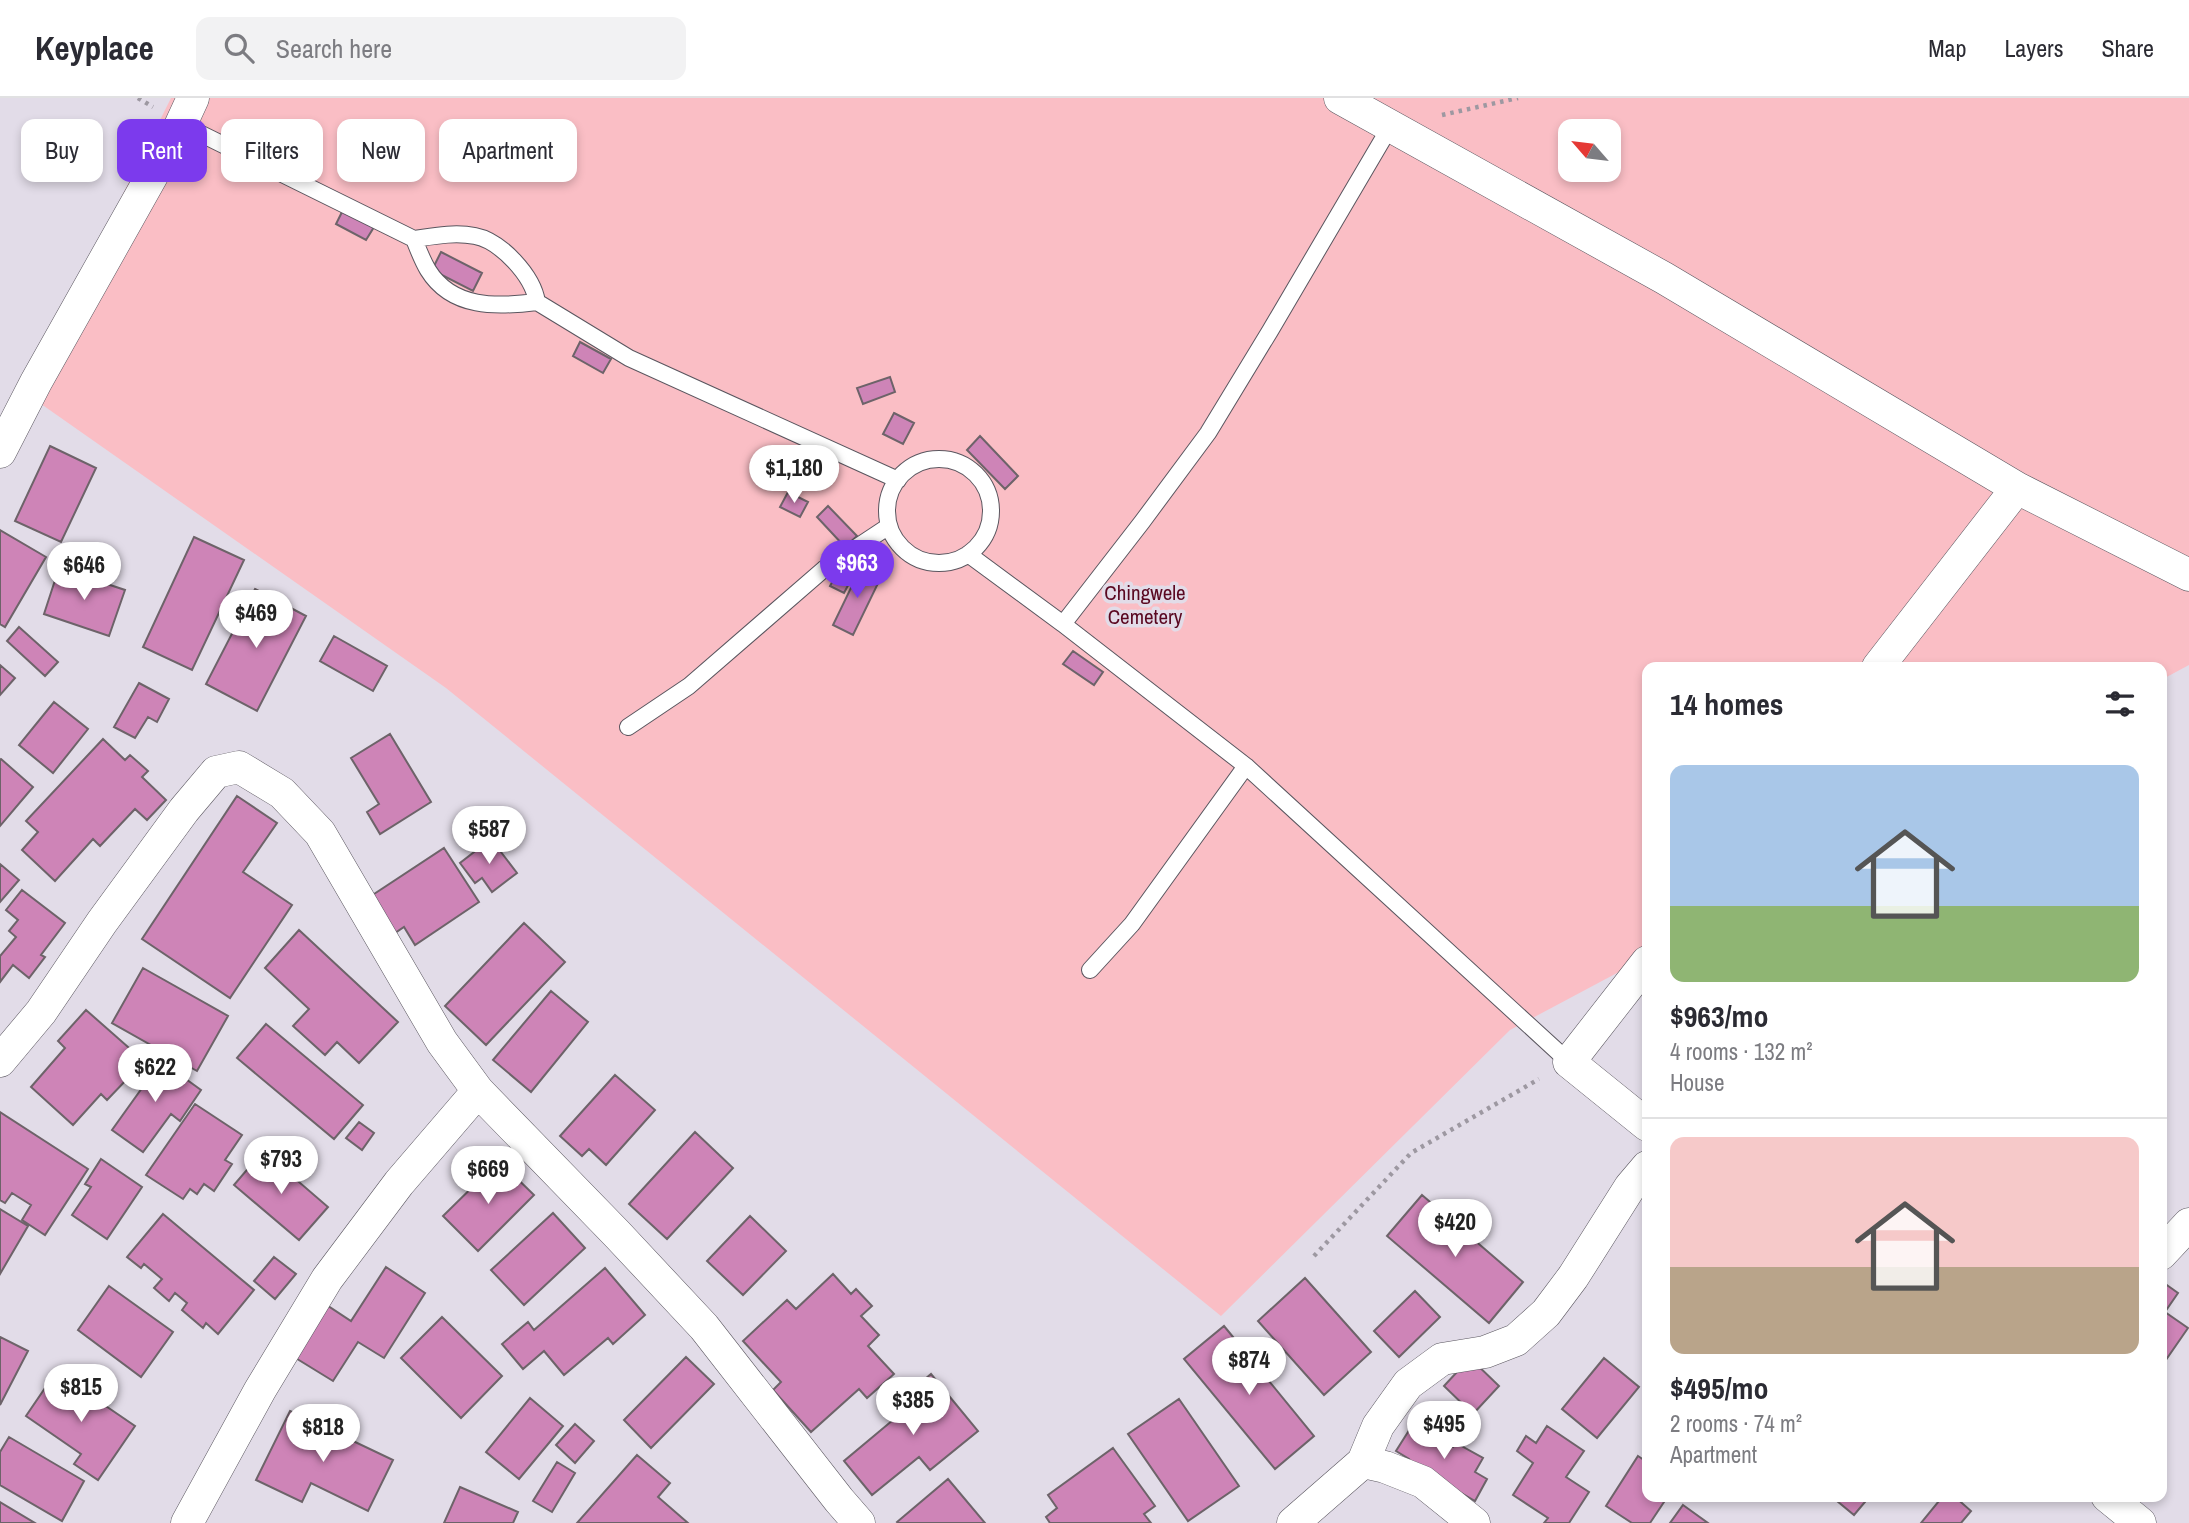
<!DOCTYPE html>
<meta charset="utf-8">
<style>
body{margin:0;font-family:"Archivo Narrow",sans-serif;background:#f2f2f3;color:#2b2b33;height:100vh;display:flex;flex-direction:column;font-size:26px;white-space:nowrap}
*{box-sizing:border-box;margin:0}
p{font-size:23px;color:#7c7c81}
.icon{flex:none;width:38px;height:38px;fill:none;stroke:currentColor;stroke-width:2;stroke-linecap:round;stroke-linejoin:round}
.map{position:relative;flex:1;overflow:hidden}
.drawer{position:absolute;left:1642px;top:564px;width:525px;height:840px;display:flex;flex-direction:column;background:#fff;border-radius:14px;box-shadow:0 4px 10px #0003}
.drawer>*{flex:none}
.hud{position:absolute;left:21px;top:21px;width:665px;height:63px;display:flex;gap:14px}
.needle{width:46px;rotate:298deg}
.buttons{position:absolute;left:1558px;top:21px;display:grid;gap:14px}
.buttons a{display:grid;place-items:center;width:63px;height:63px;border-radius:14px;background:#fff;box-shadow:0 4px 10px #0003;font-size:35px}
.price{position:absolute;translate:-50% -60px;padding:0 16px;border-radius:24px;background:#fff;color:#222;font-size:23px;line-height:46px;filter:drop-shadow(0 2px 4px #0008)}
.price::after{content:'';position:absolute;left:50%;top:42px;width:21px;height:16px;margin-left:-10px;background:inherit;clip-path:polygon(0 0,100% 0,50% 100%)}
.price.active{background:#7c3aed;color:#fff}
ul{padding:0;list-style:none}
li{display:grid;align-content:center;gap:14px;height:371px;padding:0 28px}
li+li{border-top:2px solid #e1e1e2}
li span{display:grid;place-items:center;height:217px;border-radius:14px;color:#555}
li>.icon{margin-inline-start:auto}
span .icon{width:126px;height:126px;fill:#fffc;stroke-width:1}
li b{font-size:30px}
h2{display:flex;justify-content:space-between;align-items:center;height:84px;padding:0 28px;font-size:30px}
.pill{padding:0 24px;border-radius:14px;background:#fff;box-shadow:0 4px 10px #0003;font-size:24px;line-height:63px}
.pill.active{background:#7c3aed;color:#fff}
header{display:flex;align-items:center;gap:42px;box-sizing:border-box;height:98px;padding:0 35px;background:#fff;border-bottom:2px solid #e1e1e2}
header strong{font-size:33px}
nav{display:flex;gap:38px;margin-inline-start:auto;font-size:24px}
.search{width:490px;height:63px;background:#f2f2f3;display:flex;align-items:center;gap:18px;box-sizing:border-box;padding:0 24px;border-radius:14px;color:#7c7c81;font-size:26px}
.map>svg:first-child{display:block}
.green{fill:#fabec5;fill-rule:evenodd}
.building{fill:#ce84b7;stroke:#6d6369;stroke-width:2}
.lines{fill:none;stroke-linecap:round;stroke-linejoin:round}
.service-casing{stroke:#5a565f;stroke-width:18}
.minor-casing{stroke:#5a565f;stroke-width:33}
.path{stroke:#9d98a1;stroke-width:4.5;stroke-dasharray:3.5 5;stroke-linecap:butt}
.service{stroke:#fff;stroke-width:16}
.minor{stroke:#fff;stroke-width:32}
.labels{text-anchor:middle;stroke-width:7;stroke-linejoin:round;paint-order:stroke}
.park-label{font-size:21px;fill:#5a0821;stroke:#e2dce8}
</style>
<header>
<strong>Keyplace</strong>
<div class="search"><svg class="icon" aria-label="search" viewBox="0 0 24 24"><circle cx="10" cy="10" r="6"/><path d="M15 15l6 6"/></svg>Search here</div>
<nav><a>Map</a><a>Layers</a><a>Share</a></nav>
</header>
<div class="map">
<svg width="2189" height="1425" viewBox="0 0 2189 1425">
<rect width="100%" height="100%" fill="#e2dce8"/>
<!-- green -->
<path class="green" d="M171,0H2189V567L2161,582V569H1647V859L1510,932L1221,1218L446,590L24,294ZM1570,33H1608V72H1570Z"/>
<!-- building -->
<path class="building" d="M343,112L374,129L366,142L336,126Z
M441,154L482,175L473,193L432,172Z
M580,244L611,261L603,275L573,258Z
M890,279L895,294L863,306L857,290Z
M894,315L914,325L903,346L883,336Z
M980,338L1018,378L1005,391L967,352Z
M50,348L96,370L61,444L15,423Z
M788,394L808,404L800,419L780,409Z
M828,408L857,438L845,449L817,419Z
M0,432L46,459L5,529L0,526Z
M194,439L244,462L192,572L143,549Z
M862,467L882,477L853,537L833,527Z
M59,470L125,492L109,538L44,516Z
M840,470L853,478L844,495L830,488Z
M255,491L306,518L257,613L206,586Z
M19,529L58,564L45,578L7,543Z
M334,538L387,568L373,593L320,563Z
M1073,553L1103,574L1094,587L1063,566Z
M0,567L15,580L0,597Z
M139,585L169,601L157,624L148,619L135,640L114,629Z
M54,604L88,631L53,675L19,647Z
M390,636L431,704L380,736L367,714L379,706L351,660Z
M103,641L125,662L130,657L148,673L142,679L166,702L147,722L135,711L100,748L93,741L55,783L22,752L38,734L26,723Z
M1,661L33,689L0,728V662Z
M237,698L277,725L243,774L292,807L230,900L142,841Z
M491,741L517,775L492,794L482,780L475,785L460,765Z
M444,750L479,804L415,847L404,829L392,837L368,800Z
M0,766L19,782L0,804Z
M22,792L65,825L41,857L45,859L29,880L13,867L0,884V858L16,839L9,833L18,822L6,812Z
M524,825L565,864L486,947L445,908Z
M299,832L398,924L359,965L337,944L325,957L293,928L309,911L265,870Z
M143,870L228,918L197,973L112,925Z
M551,893L588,924L531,994L493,962Z
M86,912L136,956L122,972L129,979L107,1002L101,996L73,1027L31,989L65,950L58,943Z
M266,926L363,1007L334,1041L237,960Z
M154,958L201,992L180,1023L171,1016L143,1054L112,1032L142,990L134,985Z
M615,977L655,1012L606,1067L589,1051L582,1058L560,1038Z
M195,1006L242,1037L225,1062L232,1066L214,1093L204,1086L197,1096L190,1091L183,1101L146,1077Z
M0,1014L88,1071L45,1137L22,1122L31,1107L12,1095L5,1105L0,1102Z
M359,1024L374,1035L362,1052L346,1040Z
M695,1034L733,1070L667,1141L629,1106Z
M263,1053L328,1109L299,1142L234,1087Z
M101,1061L142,1089L107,1141L72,1117L91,1089L85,1086Z
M499,1063L534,1097L478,1153L443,1118Z
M1422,1097L1523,1184L1489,1225L1387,1138Z
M0,1111L28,1128L0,1176Z
M553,1115L585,1150L524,1207L491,1172Z
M163,1116L254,1192L218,1236L206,1225L203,1230L182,1212L187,1205L175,1195L169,1203L154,1190L162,1181L144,1166L141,1170L127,1159Z
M750,1118L786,1153L743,1197L707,1163Z
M274,1159L296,1176L275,1201L254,1183Z
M386,1169L425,1195L384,1260L358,1244L333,1283L294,1259L328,1208L351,1223Z
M605,1170L645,1217L613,1246L608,1240L564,1277L544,1253L523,1271L502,1246L528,1224L534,1232Z
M833,1176L851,1196L856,1191L872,1208L861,1218L879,1237L868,1248L894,1276L867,1300L859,1291L811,1334L773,1292L781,1284L743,1243L787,1202L796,1211Z
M1305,1180L1371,1254L1324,1297L1258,1223Z
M2164,1185L2178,1195L2165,1214L2188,1230L2161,1269V1190Z
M109,1188L173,1234L141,1279L78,1232Z
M1415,1193L1440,1219L1399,1259L1374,1233Z
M442,1219L502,1278L461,1320L401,1260Z
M1224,1228L1314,1338L1275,1371L1184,1261Z
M0,1239L28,1253L0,1307Z
M686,1259L714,1286L651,1350L624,1322Z
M1470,1260L1499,1288L1473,1316L1444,1288Z
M1604,1260L1639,1289L1597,1340L1562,1311Z
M56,1274L135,1328L98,1382L74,1366L81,1356L26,1318Z
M931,1276L978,1333L930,1372L919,1359L872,1397L844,1363L905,1312L898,1304Z
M530,1300L563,1328L519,1381L486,1354Z
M1179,1301L1239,1388L1188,1423L1128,1336Z
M290,1313L393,1362L368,1413L311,1385L302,1404L256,1382Z
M575,1326L594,1343L575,1365L556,1347Z
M1413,1326L1453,1349L1456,1345L1483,1360L1475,1374L1487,1381L1475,1403L1408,1364L1409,1361L1396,1353Z
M1547,1328L1584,1353L1566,1379L1589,1394L1569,1425H1544L1548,1420L1513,1397L1533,1365L1517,1353L1526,1338L1536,1345Z
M9,1339L84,1383L62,1423L0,1387V1354Z
M1113,1350L1155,1408L1144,1416L1151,1425H1050L1046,1419L1057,1410L1048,1397Z
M637,1357L670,1385L658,1399L688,1425H577Z
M1638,1358L1647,1364V1398H1668L1650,1425H1632L1606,1408Z
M557,1364L575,1375L552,1414L533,1403Z
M948,1381L985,1425H898L897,1424Z
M460,1389L518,1414L513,1425H444Z
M1831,1398H1870L1854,1417Z
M1943,1398H1954L1971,1413L1961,1425H1921Z
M0,1404L35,1425H0Z
M1683,1407L1708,1425H1670Z"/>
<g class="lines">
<!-- service casing -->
<g class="service-casing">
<path id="service" d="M181,26L414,141C434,138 455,134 475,138C501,143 533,178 537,204
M414,141C418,151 422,162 428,172C452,211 497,209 537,204L629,260L898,382
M887 413a52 52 0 1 1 104 0a52 52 0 1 1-104 0Z
M968,456L1063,526L1246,668L1569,964
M1063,526L1142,424L1208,335L1270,233L1390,29
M628,629L689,588L824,471L889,428
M1090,872L1132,826L1246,668"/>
</g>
<!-- minor casing -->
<g class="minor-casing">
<path id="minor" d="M1340,0L1664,180L2017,390L2189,477
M0,354L36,284L181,26L193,0
M1878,569L2017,390
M1647,864L1569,964L1647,1027
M0,963L41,914L102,824L184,712L216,674L239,669L282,695L320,735L442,944L478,993L617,1136L704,1229L839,1402L859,1425
M2161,1156L2189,1126
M1363,1364L1385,1369L1423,1384L1474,1425
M2107,1398L2140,1425
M187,1425L260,1292L327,1181L399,1085L478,993
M1293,1425L1363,1364L1378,1328L1408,1286L1442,1261L1485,1254L1516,1242L1546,1215L1573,1179L1630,1089L1647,1069"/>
</g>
<!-- path -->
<path class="path" d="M138,0L153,9
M1442,17L1518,0
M1314,1158L1411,1055L1539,981"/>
<!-- service -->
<use href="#service" class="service"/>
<!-- minor -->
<use href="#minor" class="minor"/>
</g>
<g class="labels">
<!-- park labels -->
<g class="park-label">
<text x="1145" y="502">Chingwele<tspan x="1145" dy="24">Cemetery</tspan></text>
</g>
</g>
</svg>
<div class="buttons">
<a><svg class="needle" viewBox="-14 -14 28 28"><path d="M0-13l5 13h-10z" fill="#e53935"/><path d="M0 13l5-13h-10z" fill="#7c7c81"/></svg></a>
</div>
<b class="price" style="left:794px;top:407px">$1,180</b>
<b class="price active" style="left:857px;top:502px">$963</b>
<b class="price" style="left:84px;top:504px">$646</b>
<b class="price" style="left:256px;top:552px">$469</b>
<b class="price" style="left:489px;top:768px">$587</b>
<b class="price" style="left:155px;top:1006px">$622</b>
<b class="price" style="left:281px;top:1098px">$793</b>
<b class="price" style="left:488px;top:1108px">$669</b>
<b class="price" style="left:1455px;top:1161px">$420</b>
<b class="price" style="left:1249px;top:1299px">$874</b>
<b class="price" style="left:81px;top:1326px">$815</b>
<b class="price" style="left:913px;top:1339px">$385</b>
<b class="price" style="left:1444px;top:1363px">$495</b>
<b class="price" style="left:323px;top:1366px">$818</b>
<div class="hud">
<a class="pill">Buy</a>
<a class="pill active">Rent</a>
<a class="pill">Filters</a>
<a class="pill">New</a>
<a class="pill">Apartment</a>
</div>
<section class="drawer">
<h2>14 homes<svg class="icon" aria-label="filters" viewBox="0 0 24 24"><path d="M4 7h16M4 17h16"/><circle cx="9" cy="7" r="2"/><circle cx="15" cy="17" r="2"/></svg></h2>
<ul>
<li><span style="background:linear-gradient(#a9c7e8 65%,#8fb573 0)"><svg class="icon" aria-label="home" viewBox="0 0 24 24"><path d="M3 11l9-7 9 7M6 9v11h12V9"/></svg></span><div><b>$963/mo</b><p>4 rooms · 132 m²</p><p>House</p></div></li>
<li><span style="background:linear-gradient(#f6c9c9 60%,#b9a48a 0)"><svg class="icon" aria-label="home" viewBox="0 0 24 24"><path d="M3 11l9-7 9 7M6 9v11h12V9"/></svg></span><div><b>$495/mo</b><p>2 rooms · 74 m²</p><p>Apartment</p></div></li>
</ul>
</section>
</div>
